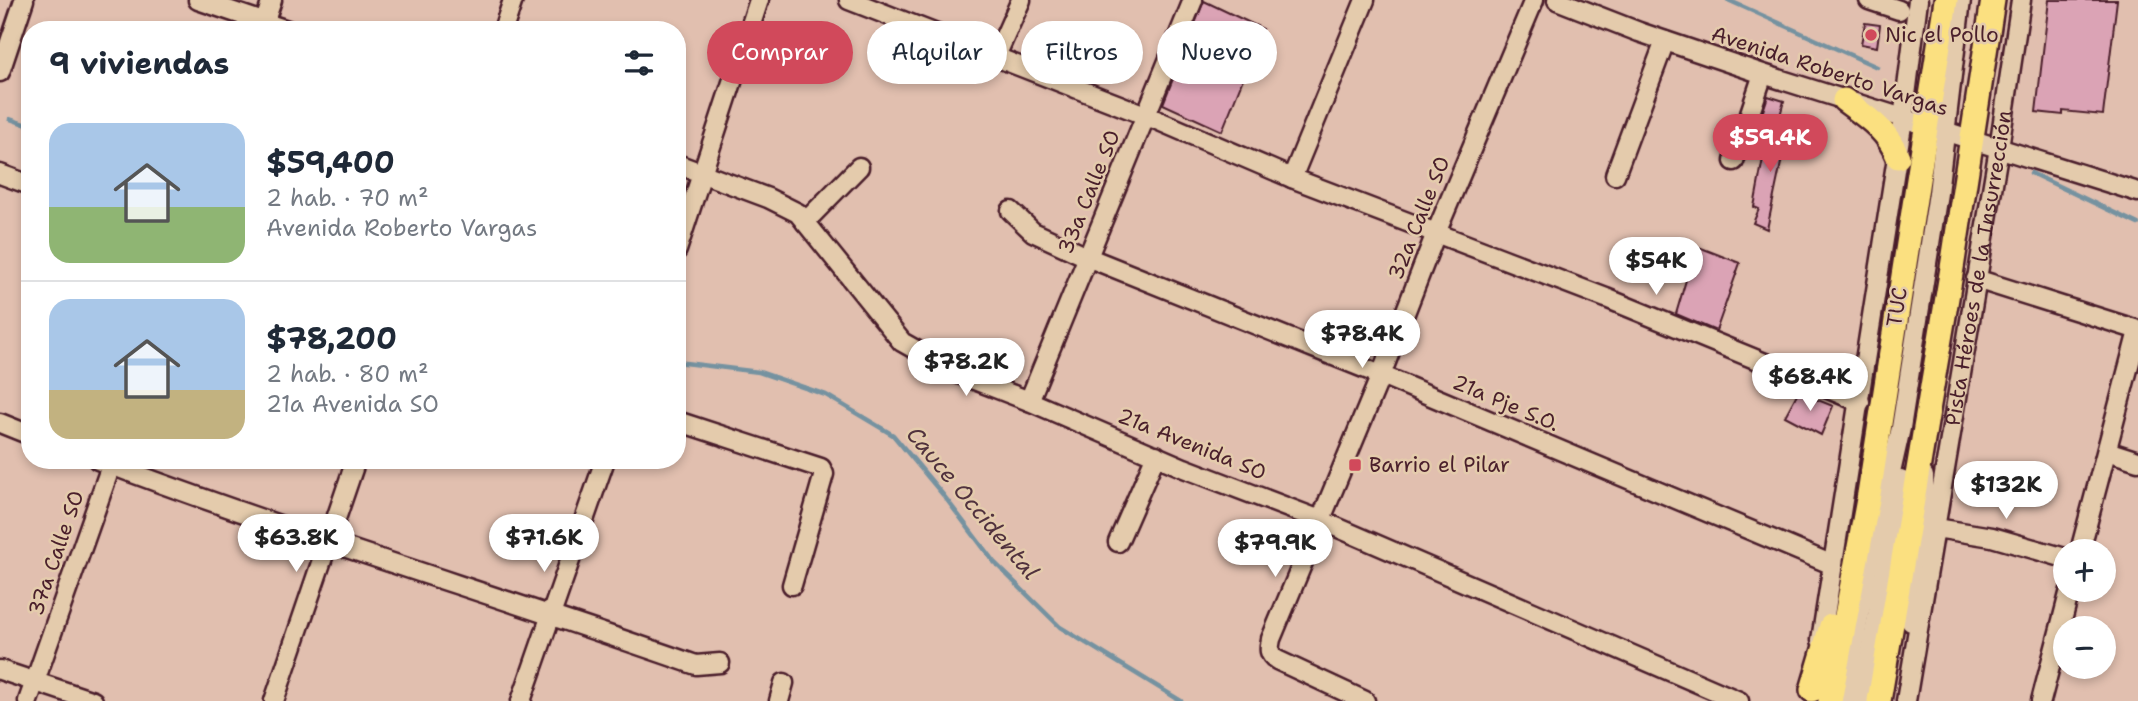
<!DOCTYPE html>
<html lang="es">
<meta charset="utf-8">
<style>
body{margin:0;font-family:"Shantell Sans",sans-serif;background:#f6f6f7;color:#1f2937;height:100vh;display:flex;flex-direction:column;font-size:26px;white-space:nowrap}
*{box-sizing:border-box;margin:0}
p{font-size:23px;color:#747a83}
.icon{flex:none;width:38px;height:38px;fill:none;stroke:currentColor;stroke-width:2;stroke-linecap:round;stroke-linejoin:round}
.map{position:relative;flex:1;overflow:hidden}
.drawer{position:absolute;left:21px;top:21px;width:665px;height:448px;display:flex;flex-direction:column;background:#fff;border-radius:28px;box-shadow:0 4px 10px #0003}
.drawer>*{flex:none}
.top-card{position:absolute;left:707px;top:21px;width:665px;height:63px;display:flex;gap:14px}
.buttons{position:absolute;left:2053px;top:539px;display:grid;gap:14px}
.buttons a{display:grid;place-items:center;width:63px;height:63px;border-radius:50%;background:#fff;box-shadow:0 4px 10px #0003;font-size:35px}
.price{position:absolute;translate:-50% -60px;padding:0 16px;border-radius:24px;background:#fff;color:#222;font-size:23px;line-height:46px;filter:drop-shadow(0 2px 4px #0008)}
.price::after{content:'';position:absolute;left:50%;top:42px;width:21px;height:16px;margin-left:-10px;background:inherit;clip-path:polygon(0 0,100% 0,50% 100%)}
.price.selected{background:#d1495b;color:#fff}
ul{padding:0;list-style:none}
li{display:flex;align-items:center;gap:21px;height:175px;padding:0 28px}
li+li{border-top:2px solid #e0e1e3}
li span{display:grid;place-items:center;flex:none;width:196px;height:140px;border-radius:21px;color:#555}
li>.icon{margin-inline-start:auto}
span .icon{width:84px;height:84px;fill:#fffc;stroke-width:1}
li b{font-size:30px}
h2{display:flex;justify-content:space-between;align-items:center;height:84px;padding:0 28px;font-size:30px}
.pill{padding:0 24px;border-radius:32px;background:#fff;box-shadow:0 4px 10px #0003;font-size:24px;line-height:63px}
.pill.selected{background:#d1495b;color:#fff}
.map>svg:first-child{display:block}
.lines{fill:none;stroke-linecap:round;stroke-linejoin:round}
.stream{stroke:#7492a0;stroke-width:4.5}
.building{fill:#dba3b5;stroke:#4a1f2b;stroke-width:2}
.minor-casing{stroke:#4a1f2b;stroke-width:23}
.major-casing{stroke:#4a1f2b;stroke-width:28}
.minor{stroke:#e4cbac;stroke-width:18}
.major{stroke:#fbe080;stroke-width:23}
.poi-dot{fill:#d1495b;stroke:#e4cbac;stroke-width:2.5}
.labels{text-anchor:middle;stroke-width:5;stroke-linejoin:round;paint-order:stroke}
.poi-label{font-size:21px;fill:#4a1f2b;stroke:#e4cbac;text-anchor:start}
.street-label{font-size:21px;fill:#4a1f2b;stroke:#e4cbac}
.water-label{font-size:23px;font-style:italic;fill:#51323e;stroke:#e4cbac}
</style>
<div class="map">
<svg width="2138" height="701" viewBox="0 0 2138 701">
<rect width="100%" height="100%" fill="#e1bfaf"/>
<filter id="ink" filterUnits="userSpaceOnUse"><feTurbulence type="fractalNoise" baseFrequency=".0143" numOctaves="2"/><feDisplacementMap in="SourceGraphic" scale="14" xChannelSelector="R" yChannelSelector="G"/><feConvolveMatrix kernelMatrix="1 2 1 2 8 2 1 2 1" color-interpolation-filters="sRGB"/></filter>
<g filter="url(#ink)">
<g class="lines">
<!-- stream -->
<path class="stream" d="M1728,0L1877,67
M10,119L30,126
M2031,173L2138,224
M677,362L759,372L826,395L893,435L944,496L994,562L1060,627L1181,701"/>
</g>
<!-- building -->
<path class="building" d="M2049,0H2117L2103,115L2063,111V115L2036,112Z
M1204,1L1263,29L1222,131L1163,104Z
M1865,23L1880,25L1877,47L1861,44Z
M1768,96L1784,101L1778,123L1761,117Z
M1769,126L1788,130L1767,229L1753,223L1759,209L1754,207Z
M1696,246L1740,263L1716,331L1676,314Z
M1798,392L1833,406L1821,435L1785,416Z"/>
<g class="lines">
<!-- minor casing -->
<g class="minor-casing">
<g id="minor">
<path d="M198,0L287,30"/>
<path d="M849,0L1145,115L1292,178L1606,298L1860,402"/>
<path d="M1557,0L1639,32L1763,74L2138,192"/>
<path d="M1869,0L1899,10"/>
<path d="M262,30L272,0"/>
<path d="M503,30L513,0"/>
<path d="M996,56L1021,0"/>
<path d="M0,72L24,0"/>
<path d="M1734,161L1761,80"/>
<path d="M677,164L768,198L798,213L902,342L959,374L1029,401L1184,468L1320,520L1739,701"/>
<path d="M0,174L30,185"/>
<path d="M1615,175L1665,41"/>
<path d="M1292,178L1365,0"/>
<path d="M1011,211L1033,232L1087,257L1381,375L1833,565"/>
<path d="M805,222L859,167"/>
<path d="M677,250L759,0"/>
<path d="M1976,279L2138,330"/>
<path d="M1029,401L1193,0"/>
<path d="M677,421L821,468L824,474L792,585"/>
<path d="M0,423L30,435"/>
<path d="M2107,451L2138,461"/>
<path d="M98,460C295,535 497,595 696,665L720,663"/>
<path d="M1936,528L1992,537L2065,558"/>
<path d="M1118,542L1156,455"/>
<path d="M2080,551L2138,331"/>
<path d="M1911,622L1912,599L1925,518L1924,476"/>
<path d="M1821,640L1903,119L1918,0"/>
<path d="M0,670L93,701"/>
<path d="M28,701L113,460"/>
<path d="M274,701L356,460"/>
<path d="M521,701L605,460"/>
<path d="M779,701L784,683"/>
<path d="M1365,701L1277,660C1268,654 1269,649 1271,639L1381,375L1436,233L1534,0"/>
<path d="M1845,701L1860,611L1901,428L1938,193L1961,0"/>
<path d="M1862,701L1901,480"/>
<path id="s1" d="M1906,701L1999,148L2021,0"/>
<path d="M2041,701L2070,590"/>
</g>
</g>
<!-- major casing -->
<g class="major-casing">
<path id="major" d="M1844,100C1867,117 1888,130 1898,157
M1812,690L1831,626
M1830,701L1869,494L1946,0
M1879,701L1952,268L1993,0"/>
</g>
<!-- minor -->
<use href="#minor" class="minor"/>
<!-- major -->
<use href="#major" class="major"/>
</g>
</g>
<!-- markers -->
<g class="poi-dot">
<circle cx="1871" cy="35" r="7"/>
<rect x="1348" y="458" width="14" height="14" rx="3.5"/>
</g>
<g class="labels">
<!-- poi labels -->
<g class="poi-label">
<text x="1885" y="42">Nic el Pollo</text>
<text x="1369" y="472">Barrio el Pilar</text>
</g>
<!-- street labels -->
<g class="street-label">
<text transform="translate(1830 71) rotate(18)" y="7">Avenida Roberto Vargas</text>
<text transform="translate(1089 192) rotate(-68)" y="7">33a Calle SO</text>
<text transform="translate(1419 218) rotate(-68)" y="7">32a Calle SO</text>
<text dy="7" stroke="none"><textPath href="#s1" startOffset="439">Pista Héroes de la Insurrección</textPath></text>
<text transform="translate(1897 307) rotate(-81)" y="7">TUC</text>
<text transform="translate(1506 403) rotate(23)" y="7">21a Pje S.O.</text>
<text transform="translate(1192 444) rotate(22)" y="7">21a Avenida SO</text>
<text transform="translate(56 553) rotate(-71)" y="7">37a Calle SO</text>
</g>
<!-- water labels -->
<g class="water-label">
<text transform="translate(973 503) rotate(50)" y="8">Cauce Occidental</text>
</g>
</g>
</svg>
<div class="buttons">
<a>+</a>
<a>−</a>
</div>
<b class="price selected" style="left:1770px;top:174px">$59.4K</b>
<b class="price" style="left:1656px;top:297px">$54K</b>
<b class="price" style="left:1362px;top:370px">$78.4K</b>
<b class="price" style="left:966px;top:398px">$78.2K</b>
<b class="price" style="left:1810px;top:413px">$68.4K</b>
<b class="price" style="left:2006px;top:521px">$132K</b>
<b class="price" style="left:296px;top:574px">$63.8K</b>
<b class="price" style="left:544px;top:574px">$71.6K</b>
<b class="price" style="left:1275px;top:579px">$79.9K</b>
<div class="top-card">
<a class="pill selected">Comprar</a>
<a class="pill">Alquilar</a>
<a class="pill">Filtros</a>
<a class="pill">Nuevo</a>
</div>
<section class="drawer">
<h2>9 viviendas<svg class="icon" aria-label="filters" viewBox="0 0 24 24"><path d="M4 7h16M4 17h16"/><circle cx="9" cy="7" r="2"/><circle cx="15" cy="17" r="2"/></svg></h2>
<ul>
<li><span style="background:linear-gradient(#a9c7e8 60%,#8fb573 0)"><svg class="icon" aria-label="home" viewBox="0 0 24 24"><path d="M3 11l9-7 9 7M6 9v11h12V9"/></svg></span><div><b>$59,400</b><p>2 hab. · 70 m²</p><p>Avenida Roberto Vargas</p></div></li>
<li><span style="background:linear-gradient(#a9c7e8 65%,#c2b280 0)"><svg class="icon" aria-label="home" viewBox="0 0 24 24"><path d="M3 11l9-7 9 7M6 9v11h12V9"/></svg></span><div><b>$78,200</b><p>2 hab. · 80 m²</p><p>21a Avenida SO</p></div></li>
</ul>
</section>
</div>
